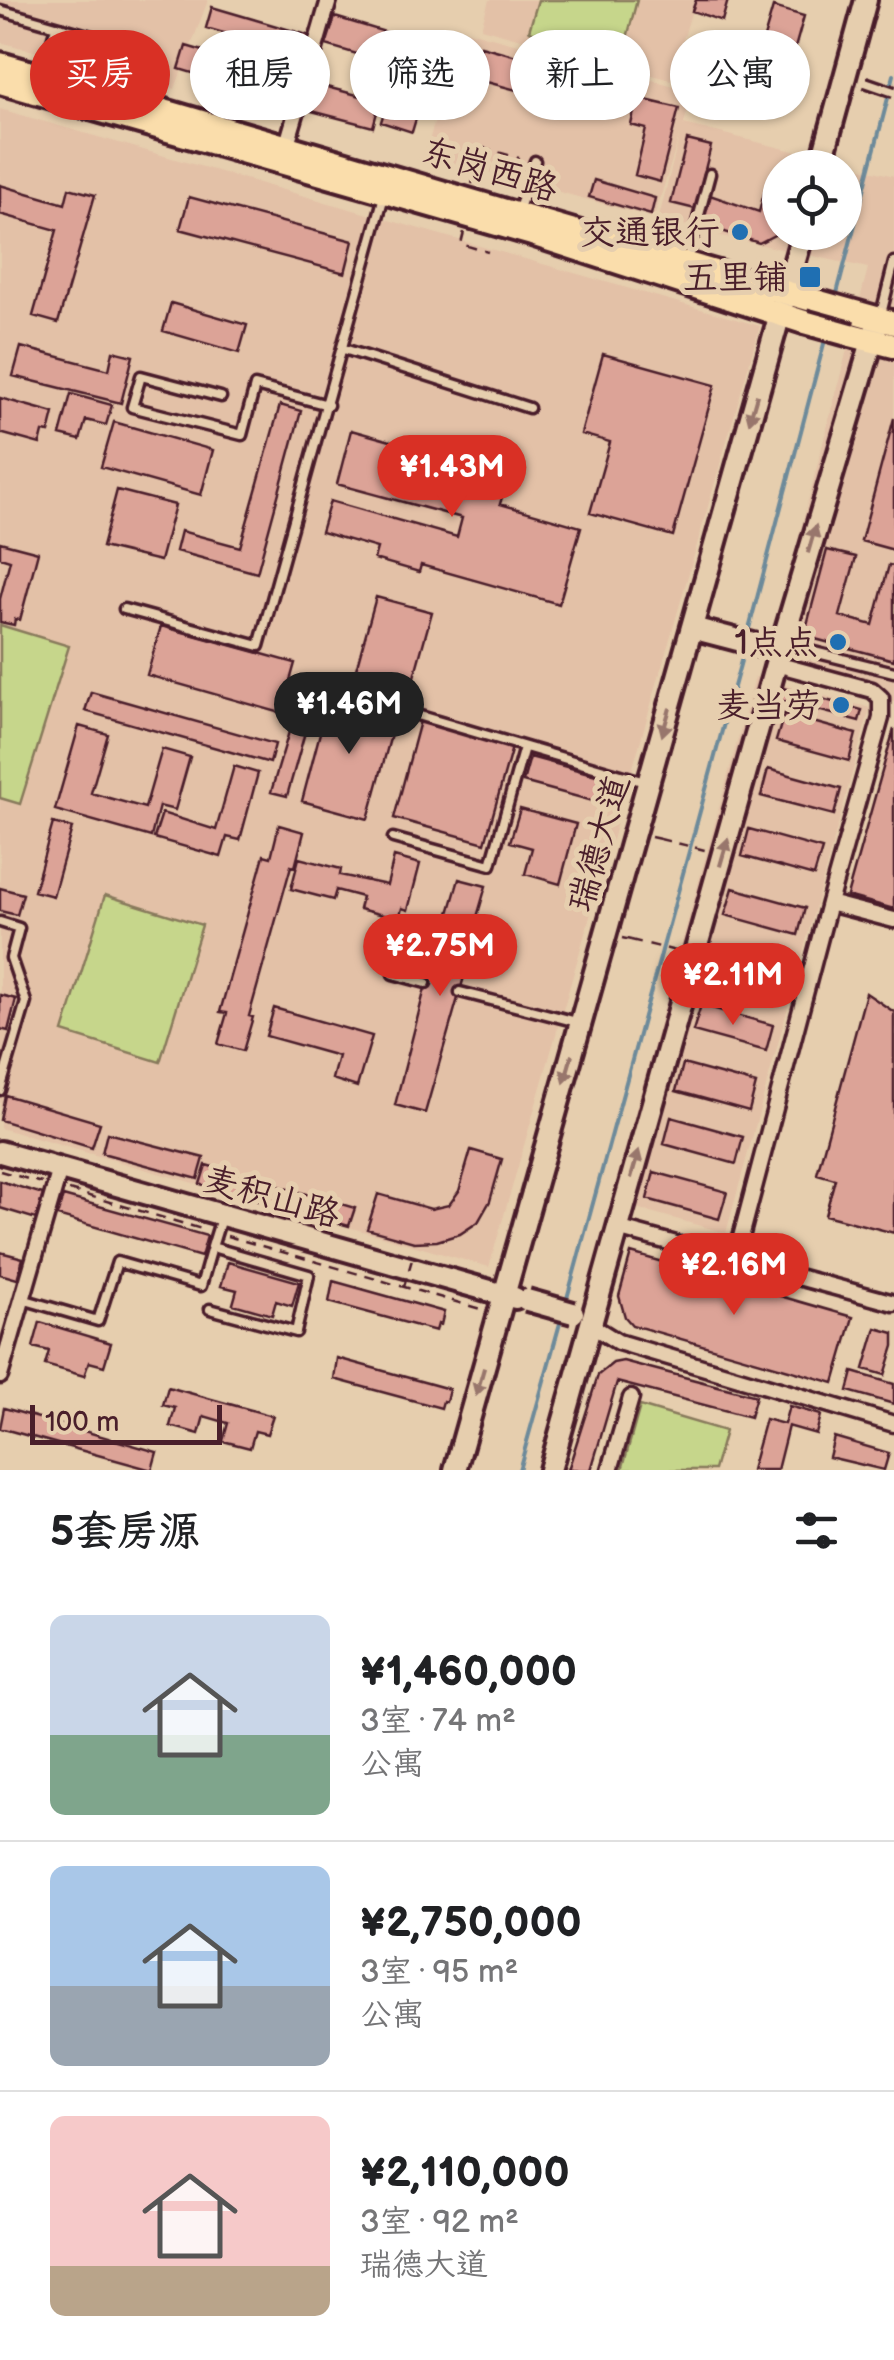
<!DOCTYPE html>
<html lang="zh">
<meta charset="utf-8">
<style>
body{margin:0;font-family:"Balsamiq Sans","LXGW WenKai TC",sans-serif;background:#f2f2f2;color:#202124;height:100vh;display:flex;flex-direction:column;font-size:38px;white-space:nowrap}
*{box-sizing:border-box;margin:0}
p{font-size:32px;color:#757577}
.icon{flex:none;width:55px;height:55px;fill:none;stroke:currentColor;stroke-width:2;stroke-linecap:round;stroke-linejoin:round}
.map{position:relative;height:1470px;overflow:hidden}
.drawer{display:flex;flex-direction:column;background:#fff;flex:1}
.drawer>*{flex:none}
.banner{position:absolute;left:30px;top:30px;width:835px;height:90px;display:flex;gap:20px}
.controls{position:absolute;left:762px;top:150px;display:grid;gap:20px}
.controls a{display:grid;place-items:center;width:100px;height:100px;border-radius:50%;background:#fff;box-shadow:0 2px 8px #0004;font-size:50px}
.scale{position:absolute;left:30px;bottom:25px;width:192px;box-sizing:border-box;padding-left:10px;border:5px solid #4a1f2b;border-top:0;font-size:28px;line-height:35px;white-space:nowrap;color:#4a1f2b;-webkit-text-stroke:8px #e6ceae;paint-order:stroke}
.price{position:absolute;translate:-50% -85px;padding:0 22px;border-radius:35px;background:#d93025;color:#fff;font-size:32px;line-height:65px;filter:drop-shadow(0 2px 5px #0008)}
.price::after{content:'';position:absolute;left:50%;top:60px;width:30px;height:22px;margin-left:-15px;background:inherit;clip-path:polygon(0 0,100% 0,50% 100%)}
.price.selected{background:#222;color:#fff}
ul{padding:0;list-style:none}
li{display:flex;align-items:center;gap:30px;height:250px;padding:0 50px}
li+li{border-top:2px solid #e0e0e0}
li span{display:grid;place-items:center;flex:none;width:280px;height:200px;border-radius:15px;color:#555}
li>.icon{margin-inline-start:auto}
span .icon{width:120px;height:120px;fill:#fffc;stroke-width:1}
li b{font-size:42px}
h2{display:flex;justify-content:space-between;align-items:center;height:120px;padding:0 50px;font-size:42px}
.tag{padding:0 35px;border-radius:45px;background:#fff;box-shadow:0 2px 8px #0004;font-size:35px;line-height:90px}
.tag.selected{background:#d93025;color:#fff}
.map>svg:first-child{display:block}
.built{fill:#e3c1a7;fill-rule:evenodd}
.green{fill:#c6d68b;stroke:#887a5b;stroke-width:2.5}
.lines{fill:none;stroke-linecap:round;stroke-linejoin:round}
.stream{stroke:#6d8a9a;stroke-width:4}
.building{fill:#dca397;stroke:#4a1f2b;stroke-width:2.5}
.lane-casing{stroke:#4a1f2b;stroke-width:15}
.street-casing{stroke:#4a1f2b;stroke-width:21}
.secondary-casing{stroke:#4a1f2b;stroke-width:28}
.primary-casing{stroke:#4a1f2b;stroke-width:30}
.path{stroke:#4a1f2b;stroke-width:2.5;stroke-dasharray:10 8;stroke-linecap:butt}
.lane{stroke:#e6ceae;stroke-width:8}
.street{stroke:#e6ceae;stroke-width:14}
.secondary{stroke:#e6ceae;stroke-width:20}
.primary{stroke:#faddab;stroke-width:22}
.lane-bridge-casing{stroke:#4a1f2b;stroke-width:15;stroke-linecap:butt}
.secondary-bridge-casing{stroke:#4a1f2b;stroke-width:28;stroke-linecap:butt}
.primary-bridge-casing{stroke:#4a1f2b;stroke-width:30;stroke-linecap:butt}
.path-bridge{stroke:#4a1f2b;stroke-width:2.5;stroke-dasharray:10 8;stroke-linecap:butt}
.lane-bridge{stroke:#e6ceae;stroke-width:8}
.secondary-bridge{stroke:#e6ceae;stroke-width:20}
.primary-bridge{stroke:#faddab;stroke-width:22}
.oneway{fill:#98766c}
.poi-dot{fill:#1f6fb2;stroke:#e6ceae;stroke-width:4}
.labels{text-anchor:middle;stroke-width:10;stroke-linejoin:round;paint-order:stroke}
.street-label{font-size:35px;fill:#4a1f2b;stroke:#e6ceae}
.poi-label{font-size:35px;fill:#4a1f2b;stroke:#e6ceae;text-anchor:end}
</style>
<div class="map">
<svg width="894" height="1470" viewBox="0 0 894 1470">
<rect width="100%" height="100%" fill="#e6ceae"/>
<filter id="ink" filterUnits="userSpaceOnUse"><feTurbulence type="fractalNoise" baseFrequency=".01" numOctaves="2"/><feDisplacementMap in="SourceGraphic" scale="20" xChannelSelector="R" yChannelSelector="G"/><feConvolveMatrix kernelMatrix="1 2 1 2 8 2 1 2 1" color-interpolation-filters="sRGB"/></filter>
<g filter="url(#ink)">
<!-- built -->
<path class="built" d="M0,0H208L175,89L0,42Z
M489,0H695L671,80L481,28Z
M461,29L693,91L684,124L894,176V702L765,669L868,268L712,234L659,217L680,134L654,218L425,155ZM780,168H845V232H780Z
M0,109L760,326L489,1267L0,1128Z
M755,677L870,708L726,1233L611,1201Z"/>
<!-- green -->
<path class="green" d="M538,0H637L622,57L529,31Z
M0,625L69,646L20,804L0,798Z
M105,895L202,925L160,1062L63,1032Z
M640,1406L725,1431L714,1470H622Z"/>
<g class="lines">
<!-- stream -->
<path class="stream" d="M836,297L894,75
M747,636L826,336
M566,1302L744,650
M519,1470L562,1316"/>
</g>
<!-- building -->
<path class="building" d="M696,0H728L722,21L692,11Z
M212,7L311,36L305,56L206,28Z
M773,7L804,16L779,105L747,96Z
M335,17L392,34L384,62L326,45Z
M427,39L452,46L445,71L420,63Z
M404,45L424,51L417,85L394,78Z
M186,46L300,79L293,103L179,69Z
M481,46L621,85L612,116L472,78Z
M398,79L414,84L412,89L424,92L412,132L381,122L393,83L397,84Z
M315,84L380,101L373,127L308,110Z
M637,98L679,108L660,182L635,175L646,129L631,125Z
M687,140L711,146L695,209L671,203Z
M594,180L655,198L651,215L589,197Z
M0,185L65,204L69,188L95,195L58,323L33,316L57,230L0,214Z
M766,186L780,189V232L759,243L700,224L710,195L759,212Z
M189,197L353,241L345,273L180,229Z
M171,303L247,325L239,353L163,331Z
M21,347L109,370L113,351L133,356L121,403L13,376Z
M603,354L715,385L673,536L590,513L610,442L581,434Z
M71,394L112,405L106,425L86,420L80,440L60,435Z
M0,398L54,413L49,433L43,432L40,444L0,433Z
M280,405L301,411L257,573L176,551L181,531L240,547Z
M894,418V550L861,541Z
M114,422L213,450L201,495L101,467Z
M351,430L509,474L500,504L581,527L559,604L421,565L419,572L374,559L377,548L321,532L330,501L457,537L462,518L337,484Z
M117,490L175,505L160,561L102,547Z
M0,542L38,552L20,620L15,619L14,625L0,622V599L10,560L0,557Z
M827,550L856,557L840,616L873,625L889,565L894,566V660L804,636Z
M376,597L432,612L412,684L356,669Z
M161,626L295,663L281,713L147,675Z
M783,688L862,710L859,721L780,700Z
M91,692L275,744L270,763L85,711Z
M330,695L397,713L368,819L302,801Z
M784,714L856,734L849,761L776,741Z
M420,721L512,747L485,843L394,818Z
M291,725L306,729L287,796L271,792Z
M79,726L108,734L91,793L145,808L162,749L190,757L175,810L159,806L151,837L55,810Z
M894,729V909L847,896Z
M530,757L622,782L615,807L523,782Z
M234,766L258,773L240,840L227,837L221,857L154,838L162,813L216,830Z
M768,769L841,789L834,815L761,796Z
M520,809L576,824L560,884L525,874L532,848L510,842Z
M53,823L72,828L53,896L34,891Z
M279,825L304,832L295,867L291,866L249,1016L253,1017L243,1051L218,1044L227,1013L220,1012L264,855L271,857Z
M749,829L822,849L814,876L742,856Z
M394,857L420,864L408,910L402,908L399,919L359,909L362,897L336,890L333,900L291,889L299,858L341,869L340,875L387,885Z
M459,879L486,886L462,969L466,970L425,1113L395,1105L432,961H435Z
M0,888L23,894L17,915L0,911Z
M733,888L805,908L798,935L725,915Z
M717,950L790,970L782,997L710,977Z
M866,993L894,1012V1233L825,1215L835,1179L817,1174Z
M0,995L16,999L8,1031L0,1029Z
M701,1005L773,1025L766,1051L693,1031Z
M274,1008L372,1036L357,1087L332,1079L338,1056L266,1036Z
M683,1064L756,1084L749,1111L676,1091Z
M5,1095L100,1123L92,1148L0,1120Z
M671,1117L743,1137L736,1164L664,1144Z
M107,1133L204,1158L198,1179L102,1153Z
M471,1150L502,1159L490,1201L478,1222L460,1234L437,1241L414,1242L367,1229L378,1194L431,1209L449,1205L459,1191Z
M206,1165L355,1208L349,1226L200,1184Z
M654,1172L727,1192L719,1219L647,1199Z
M0,1181L43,1194L36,1219L0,1208Z
M63,1196L207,1236L201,1257L57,1216Z
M0,1252L23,1258L17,1279L0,1274Z
M631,1253L853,1317L834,1383L632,1325L625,1317L619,1296Z
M228,1262L299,1282L292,1306L276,1301L272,1315L233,1304L237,1290L221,1286Z
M333,1281L444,1312L441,1325L438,1324L436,1331L329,1302Z
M40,1322L111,1343L104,1366L89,1362L84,1376L45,1365L49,1351L33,1347Z
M876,1328L894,1333V1346L885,1375L864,1369Z
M337,1358L449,1389L446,1402L443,1401L441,1408L334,1379Z
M623,1361L756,1396L750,1417L617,1382L591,1470H568L598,1375L613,1363Z
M853,1372L894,1384V1404L848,1391Z
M168,1387L273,1416L267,1434L255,1431L250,1448L223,1441L228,1423L204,1416L199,1434L170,1426L175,1408L163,1405Z
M789,1406L821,1415L816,1434L788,1426L777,1470H751L765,1419L784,1424Z
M4,1408L157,1452L152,1470L0,1428Z
M834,1437L889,1453L884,1470L829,1457Z"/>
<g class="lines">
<!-- lane casing -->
<g class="lane-casing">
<path id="lane" d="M0,10L155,54
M43,71L56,27
M519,209L535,161
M687,260L710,174
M881,314L894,262
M344,349L529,408
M221,397L141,376L132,407L242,435L255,386L328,405
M124,609L259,646L384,196
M786,645L894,672
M410,713L645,782
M393,838L491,865L524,747
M0,922L19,928L11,958L26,1002L0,1090
M393,974L426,983
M460,992L577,1022
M212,1247L221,1218
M22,1299L98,1321L117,1262L201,1286L212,1247L309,1275L296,1332L210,1309"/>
</g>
<!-- street casing -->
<g class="street-casing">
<path id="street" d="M287,144L329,0
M776,664L872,690L881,698V718L829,903
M617,1228L894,1303
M735,1260L829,903L894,920
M592,1326L618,1342L894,1424
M0,1376L60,1169
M610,1470L631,1398"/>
</g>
<!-- secondary casing -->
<g class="secondary-casing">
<path id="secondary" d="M820,168L866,0
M692,628L780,651
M0,1152L515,1298
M455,1470L803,232
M550,1470L776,664L876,328"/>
</g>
<!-- primary casing -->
<g class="primary-casing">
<path id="primary" d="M0,64C299,148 595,240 894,323
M0,82L532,234L804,322
M851,335L894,346"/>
</g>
<!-- path -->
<path class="path" d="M472,184L484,148L519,158
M464,232L461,244L488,252
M651,837L660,839
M622,938L631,940
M0,1171L42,1183
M69,1190L205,1230
M227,1236L484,1310"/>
<!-- lane -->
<use href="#lane" class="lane"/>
<!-- street -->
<use href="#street" class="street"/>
<!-- secondary -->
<use href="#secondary" class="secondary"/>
<!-- primary -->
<use href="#primary" class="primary"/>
<!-- lane-bridge casing -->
<g class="lane-bridge-casing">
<path id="lane-bridge" d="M865,82L894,92"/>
</g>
<!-- secondary-bridge casing -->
<g class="secondary-bridge-casing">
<path id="secondary-bridge" d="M527,1300L573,1313"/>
</g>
<!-- primary-bridge casing -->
<g class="primary-bridge-casing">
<path id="primary-bridge" d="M804,322L851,335"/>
</g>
<!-- path-bridge -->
<path class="path-bridge" d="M660,839L709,851
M631,940L680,952
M404,1287L413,1256"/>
<!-- lane-bridge -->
<use href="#lane-bridge" class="lane-bridge"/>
<!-- secondary-bridge -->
<use href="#secondary-bridge" class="secondary-bridge"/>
<!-- primary-bridge -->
<use href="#primary-bridge" class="primary-bridge"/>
</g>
<!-- one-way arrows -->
<defs><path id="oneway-solid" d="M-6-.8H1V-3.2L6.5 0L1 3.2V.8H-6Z" transform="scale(2.5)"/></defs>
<g class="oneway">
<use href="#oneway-solid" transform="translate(753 409) rotate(106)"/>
<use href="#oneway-solid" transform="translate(812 539) rotate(-74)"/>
<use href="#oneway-solid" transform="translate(666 722) rotate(106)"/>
<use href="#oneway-solid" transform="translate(724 852) rotate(-74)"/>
<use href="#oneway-solid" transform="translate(568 1069) rotate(106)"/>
<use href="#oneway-solid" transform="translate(635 1164) rotate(-74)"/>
<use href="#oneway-solid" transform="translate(480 1382) rotate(106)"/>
</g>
</g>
<!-- markers -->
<g class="poi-dot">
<circle cx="740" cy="232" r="10"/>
<rect x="798" y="265" width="24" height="24" rx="5"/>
<circle cx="838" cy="642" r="10"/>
<circle cx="841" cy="705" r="10"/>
</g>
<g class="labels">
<!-- street labels -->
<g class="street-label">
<text transform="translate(490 169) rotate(17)" y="12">东岗西路</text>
<text transform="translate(598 843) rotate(-74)" y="12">瑞德大道</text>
<text transform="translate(272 1196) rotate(16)" y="12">麦积山路</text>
</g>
<!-- poi labels -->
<g class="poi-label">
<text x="720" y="244">交通银行</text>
<text x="788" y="289">五里铺</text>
<text x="818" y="654">1点点</text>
<text x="821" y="717">麦当劳</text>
</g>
</g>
</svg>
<div class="controls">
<a><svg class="icon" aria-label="locate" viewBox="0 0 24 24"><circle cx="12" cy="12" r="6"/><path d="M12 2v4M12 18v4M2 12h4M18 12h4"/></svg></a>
</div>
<div class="scale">100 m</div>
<b class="price" style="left:452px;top:520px">¥1.43M</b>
<b class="price selected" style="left:349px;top:757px">¥1.46M</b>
<b class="price" style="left:440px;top:999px">¥2.75M</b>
<b class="price" style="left:733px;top:1028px">¥2.11M</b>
<b class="price" style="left:734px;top:1318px">¥2.16M</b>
<div class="banner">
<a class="tag selected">买房</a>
<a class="tag">租房</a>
<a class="tag">筛选</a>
<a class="tag">新上</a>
<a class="tag">公寓</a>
</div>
</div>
<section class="drawer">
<h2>5套房源<svg class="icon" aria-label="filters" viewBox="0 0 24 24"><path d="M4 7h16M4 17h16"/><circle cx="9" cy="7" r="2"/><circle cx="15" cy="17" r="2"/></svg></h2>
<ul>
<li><span style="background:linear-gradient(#c9d6e8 60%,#7fa58c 0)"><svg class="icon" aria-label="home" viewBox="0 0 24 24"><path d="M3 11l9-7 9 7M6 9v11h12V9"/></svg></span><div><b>¥1,460,000</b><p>3室 · 74 m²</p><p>公寓</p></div></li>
<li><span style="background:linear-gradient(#a9c7e8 60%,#9aa5b1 0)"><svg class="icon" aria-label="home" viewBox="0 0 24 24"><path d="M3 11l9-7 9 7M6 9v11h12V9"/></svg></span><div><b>¥2,750,000</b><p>3室 · 95 m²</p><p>公寓</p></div></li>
<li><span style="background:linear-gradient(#f6c9c9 75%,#b9a48a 0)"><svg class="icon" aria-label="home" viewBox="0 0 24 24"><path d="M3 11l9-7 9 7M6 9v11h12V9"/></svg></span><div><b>¥2,110,000</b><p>3室 · 92 m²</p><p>瑞德大道</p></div></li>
</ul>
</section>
